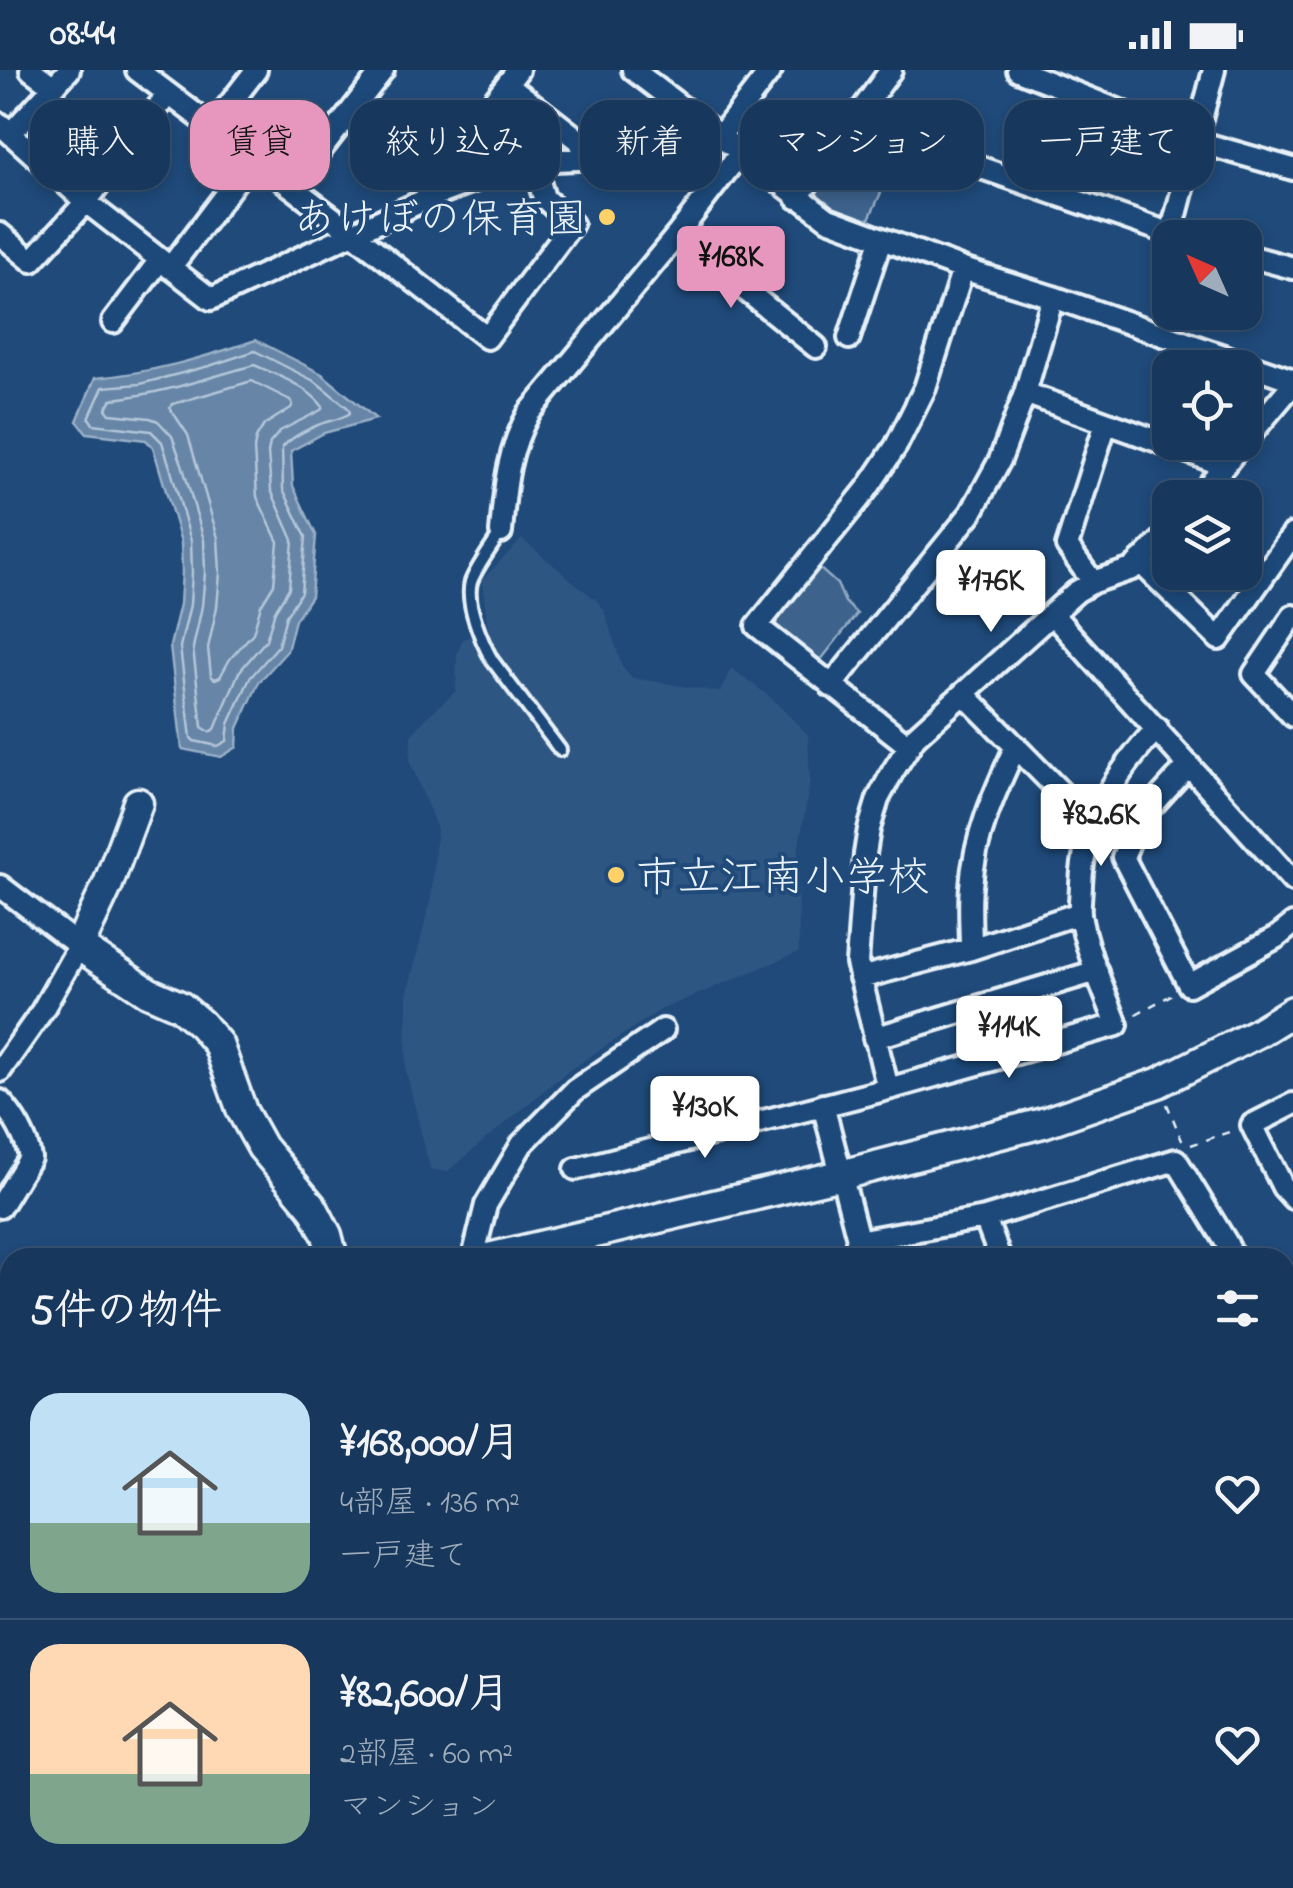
<!DOCTYPE html>
<html lang="ja">
<meta charset="utf-8">
<style>
body{margin:0;font-family:"Indie Flower","Klee One",sans-serif;background:#244365;color:#f1f3f6;height:100vh;display:flex;flex-direction:column;font-size:38px;white-space:nowrap}
*{box-sizing:border-box;margin:0}
p{font-size:32px;color:#9eacbb}
.icon{flex:none;width:55px;height:55px;fill:none;stroke:currentColor;stroke-width:2;stroke-linecap:round;stroke-linejoin:round}
.map{position:relative;flex:1;overflow:hidden}
.panel{position:absolute;left:0px;top:1178px;width:1295px;height:642px;display:flex;flex-direction:column;background:#17385c;border-radius:30px 30px 0 0;box-shadow:0 5px 15px #0003,0 0 0 2px #365272}
.panel>*{flex:none}
.hud{position:absolute;left:30px;top:30px;width:1235px;height:90px;display:flex;gap:20px}
.needle{width:65px;rotate:315deg}
.buttons{position:absolute;left:1152px;top:150px;display:grid;gap:20px}
.buttons a{display:grid;place-items:center;width:110px;height:110px;border-radius:20px;background:#17385c;box-shadow:0 5px 15px #0003,0 0 0 2px #365272;font-size:50px}
.price{position:absolute;translate:-50% -85px;padding:0 22px;border-radius:10px;background:#fff;color:#222;font-size:32px;line-height:65px;filter:drop-shadow(0 2px 5px #0008)}
.price::after{content:'';position:absolute;left:50%;top:60px;width:30px;height:22px;margin-left:-15px;background:inherit;clip-path:polygon(0 0,100% 0,50% 100%)}
.price.current{background:#e797bd;color:#111}
ul{padding:0;list-style:none}
li{display:flex;align-items:center;gap:30px;height:250px;padding:0 30px}
li+li{border-top:2px solid #365272}
li span{display:grid;place-items:center;flex:none;width:280px;height:200px;border-radius:30px;color:#555}
li>.icon{margin-inline-start:auto}
span .icon{width:120px;height:120px;fill:#fffc;stroke-width:1}
li b{font-size:42px}
h2{display:flex;justify-content:space-between;align-items:center;height:120px;padding:0 30px;font-size:42px}
.tag{padding:0 35px;border-radius:30px;background:#17385c;box-shadow:0 5px 15px #0003,0 0 0 2px #365272;font-size:35px;line-height:90px}
.tag.current{background:#e797bd;color:#111}
.status{display:flex;justify-content:space-between;align-items:center;height:70px;padding:0 50px;background:#17385c;direction:ltr}
.status svg{height:28px;fill:currentColor}
.map>svg:first-child{display:block}
.built{fill:#2e5683}
.green{fill:#3c628c;stroke:#92aac2;stroke-width:2.5}
.water{fill:#6685a7;stroke:#9ab0c7;stroke-width:2.5}
.lines{fill:none;stroke-linecap:round;stroke-linejoin:round}
.shore{stroke:#b4c6d8;stroke-width:2.5}
.lane-casing{stroke:#e8f1f8;stroke-width:18}
.street-casing{stroke:#e8f1f8;stroke-width:28}
.secondary-casing{stroke:#e8f1f8;stroke-width:35}
.path{stroke:#e8f1f8;stroke-width:2.5;stroke-dasharray:8 8;stroke-linecap:butt}
.lane{stroke:#1f4a7a;stroke-width:10}
.street{stroke:#1f4a7a;stroke-width:20}
.secondary{stroke:#1f4a7a;stroke-width:28}
.poi-dot{fill:#ffd166;stroke:#1f4a7a;stroke-width:4}
.labels{text-anchor:middle;stroke-width:8;stroke-linejoin:round;paint-order:stroke}
.poi-label{font-size:42px;fill:#e8f1f8;stroke:#1f4a7a;text-anchor:end}
</style>
<div class="status"><b>08:44</b><svg viewBox="0 0 49 12"><path d="M0 12V9h3v3zM5 12V6h3v6zM10 12V3h3v9zM15 12V0h3v12zM26 1h20v11H26zM47 4h2v5h-2z"/></svg></div>
<div class="map">
<svg width="1293" height="1818" viewBox="0 0 1293 1818">
<rect width="100%" height="100%" fill="#1f4a7a"/>
<filter id="ink" filterUnits="userSpaceOnUse"><feTurbulence type="fractalNoise" baseFrequency=".01" numOctaves="2"/><feDisplacementMap in="SourceGraphic" scale="20" xChannelSelector="R" yChannelSelector="G"/><feConvolveMatrix kernelMatrix="1 2 1 2 8 2 1 2 1" color-interpolation-filters="sRGB"/></filter>
<g filter="url(#ink)">
<!-- built -->
<path class="built" d="M522,469L597,531L604,540L622,596L632,608L720,622L731,598L769,626L808,665L810,712L798,782L799,882L660,940L564,1004L447,1102L430,1099L406,1001L407,925L431,828L437,759L410,692L411,665L431,643L456,621L457,584L463,569L488,560L482,510Z"/>
<!-- green -->
<path class="green" d="M508,22L565,64L564,76C529,79 497,82 467,103L453,91Z
M859,64L901,79L868,151L828,138L812,121Z
M813,497H818L837,514L845,532L857,544L820,591L766,554Z
M10,1498V1810H130L109,1818H24L21,1816L0,1818V1499Z
M1293,1637V1818H840L846,1810H1285V1639Z"/>
<!-- water -->
<path class="water" d="M256,270L322,304L376,349L324,363L291,381L293,416L316,465L311,526L295,550L287,581L259,612L238,658L237,677L221,687L182,679L170,576L180,534L182,502L181,472L153,377L146,370L87,363L77,351L95,308C151,303 203,288 256,270Z"/>
<g class="lines">
<!-- shore -->
<path class="shore" d="M255,281L316,312L348,338L350,343C341,350 329,350 318,355C306,360 290,368 282,378L283,419L306,467L301,522L286,546L278,576L250,608L229,654L227,671L218,676L194,671L191,668L180,577L190,535L192,502L191,471L170,397L162,372L151,361L93,354L89,348L103,317L140,314L209,296Z
M254,295C277,305 309,317 323,337L321,340L280,361L270,373L268,383L271,420L293,470L289,518L275,541L266,570L239,602L215,659L210,662L202,657L193,578L202,536L205,503L204,470L182,394L172,366L158,351L150,348L110,344L106,339L112,329C162,324 207,308 254,295Z
M252,311L290,330L293,334L291,338L264,355L256,368L254,379L257,427L278,472L274,514L261,535L253,563L230,589L220,607L215,609L211,606L208,578L217,537L220,503L218,468L188,365L170,338L173,334Z"/>
<!-- lane casing -->
<g class="lane-casing">
<path id="lane" d="M501,462C493,475 475,499 471,512C465,533 482,572 492,590L560,680"/>
</g>
<!-- street casing -->
<g class="street-casing">
<path id="street" d="M31,0L54,17
M137,0L354,164L487,268L572,154L544,128L533,91
M633,0L828,149L963,199L1053,227L1293,310
M1018,0L1195,71L1293,99
M507,14L579,70L587,87
M852,53L1183,168
M0,54L86,132L211,229L431,127L503,100L533,91L645,86L720,66L771,0
M212,57L256,0
M11,63L69,0
M292,117L383,0
M431,127L442,96L518,0
M797,128L891,0
M0,164L32,191L86,132L168,24
M1171,164L1214,0
M677,165L816,277
M1245,185L1293,198
M170,198L253,88
M113,252L160,190
M849,268L881,170
M1025,323L1224,395
M1245,371L1293,314
M1198,428L1243,372
M501,462C505,418 507,382 529,343L677,165L741,82
M1140,492L1219,569L1293,464
M1093,512L1067,476L1106,353
M1052,544L1293,811
M1293,546L1254,604L1293,646
M831,616L971,443L1000,390L1025,323L1053,227
M964,624L1092,754
M909,676L757,556L867,419L896,376L925,318L963,199
M1189,695L1138,751L1123,787L1189,915L1277,867L1293,854
M0,816L79,876L42,941L0,1001
M971,879C971,859 969,837 971,817C974,767 995,721 1016,676
M860,908L971,879L1080,843
M874,968L1097,901
M888,1019L857,893L865,784L869,759L878,729L893,701L915,667L1076,522L1093,512L1132,499L1170,462
M0,1031C14,1046 27,1068 30,1088L0,1137
M1293,1034L1252,1055L1283,1117L1293,1128
M823,1035L863,1188
M576,1099L888,1019L1117,955C1104,920 1086,881 1080,845C1079,835 1081,824 1081,814C1084,750 1115,705 1157,658
M985,1148L1000,1188
M857,1171L985,1148L1176,1090L1226,1172L1232,1184L1230,1188
M473,1188L486,1135L522,1074L575,1020L663,960
M1285,1267L1293,1260
M1285,1439H1293
M1285,1508L1293,1507
M1285,1589L1293,1587
M558,1810L567,1818"/>
</g>
<!-- secondary casing -->
<g class="secondary-casing">
<path id="secondary" d="M138,733L108,814L79,876L148,922L180,936L201,954L218,974L242,1041L262,1077L313,1138L327,1165L333,1188
M489,1188L841,1105L1043,1053L1158,1013L1259,962L1293,941
M0,1349L10,1343"/>
</g>
<!-- path -->
<path class="path" d="M1136,944L1173,924
M1167,1034L1183,1073
M1191,1075L1235,1060
M1285,1211L1293,1220
M528,1818L537,1810"/>
<!-- lane -->
<use href="#lane" class="lane"/>
<!-- street -->
<use href="#street" class="street"/>
<!-- secondary -->
<use href="#secondary" class="secondary"/>
</g>
</g>
<!-- markers -->
<g class="poi-dot">
<circle cx="607" cy="147" r="10"/>
<circle cx="616" cy="805" r="10"/>
</g>
<g class="labels">
<!-- poi labels -->
<g class="poi-label">
<text x="587" y="162">あけぼの保育園</text>
<text x="636" y="820" text-anchor="start">市立江南小学校</text>
</g>
</g>
</svg>
<div class="buttons">
<a><svg class="needle" viewBox="-14 -14 28 28"><path d="M0-13l5 13h-10z" fill="#e53935"/><path d="M0 13l5-13h-10z" fill="#9eacbb"/></svg></a>
<a><svg class="icon" aria-label="locate" viewBox="0 0 24 24"><circle cx="12" cy="12" r="6"/><path d="M12 2v4M12 18v4M2 12h4M18 12h4"/></svg></a>
<a><svg class="icon" aria-label="layers" viewBox="0 0 24 24"><path d="M12 4l9 5-9 5-9-5zM3 14l9 5 9-5"/></svg></a>
</div>
<b class="price current" style="left:731px;top:241px">¥168K</b>
<b class="price" style="left:991px;top:565px">¥176K</b>
<b class="price" style="left:1101px;top:799px">¥82.6K</b>
<b class="price" style="left:1009px;top:1011px">¥114K</b>
<b class="price" style="left:705px;top:1091px">¥130K</b>
<div class="hud">
<a class="tag">購入</a>
<a class="tag current">賃貸</a>
<a class="tag">絞り込み</a>
<a class="tag">新着</a>
<a class="tag">マンション</a>
<a class="tag">一戸建て</a>
</div>
<section class="panel">
<h2>5件の物件<svg class="icon" aria-label="filters" viewBox="0 0 24 24"><path d="M4 7h16M4 17h16"/><circle cx="9" cy="7" r="2"/><circle cx="15" cy="17" r="2"/></svg></h2>
<ul>
<li><span style="background:linear-gradient(#bfe0f5 65%,#7fa58c 0)"><svg class="icon" aria-label="home" viewBox="0 0 24 24"><path d="M3 11l9-7 9 7M6 9v11h12V9"/></svg></span><div><b>¥168,000/月</b><p>4部屋 · 136 m²</p><p>一戸建て</p></div><svg class="icon" aria-label="heart" viewBox="0 0 24 24"><path d="M12 20l-8-8c-3-5 5-10 8-4 3-6 11-1 8 4z"/></svg></li>
<li><span style="background:linear-gradient(#ffd9b3 65%,#7fa58c 0)"><svg class="icon" aria-label="home" viewBox="0 0 24 24"><path d="M3 11l9-7 9 7M6 9v11h12V9"/></svg></span><div><b>¥82,600/月</b><p>2部屋 · 60 m²</p><p>マンション</p></div><svg class="icon" aria-label="heart" viewBox="0 0 24 24"><path d="M12 20l-8-8c-3-5 5-10 8-4 3-6 11-1 8 4z"/></svg></li>
</ul>
</section>
</div>
